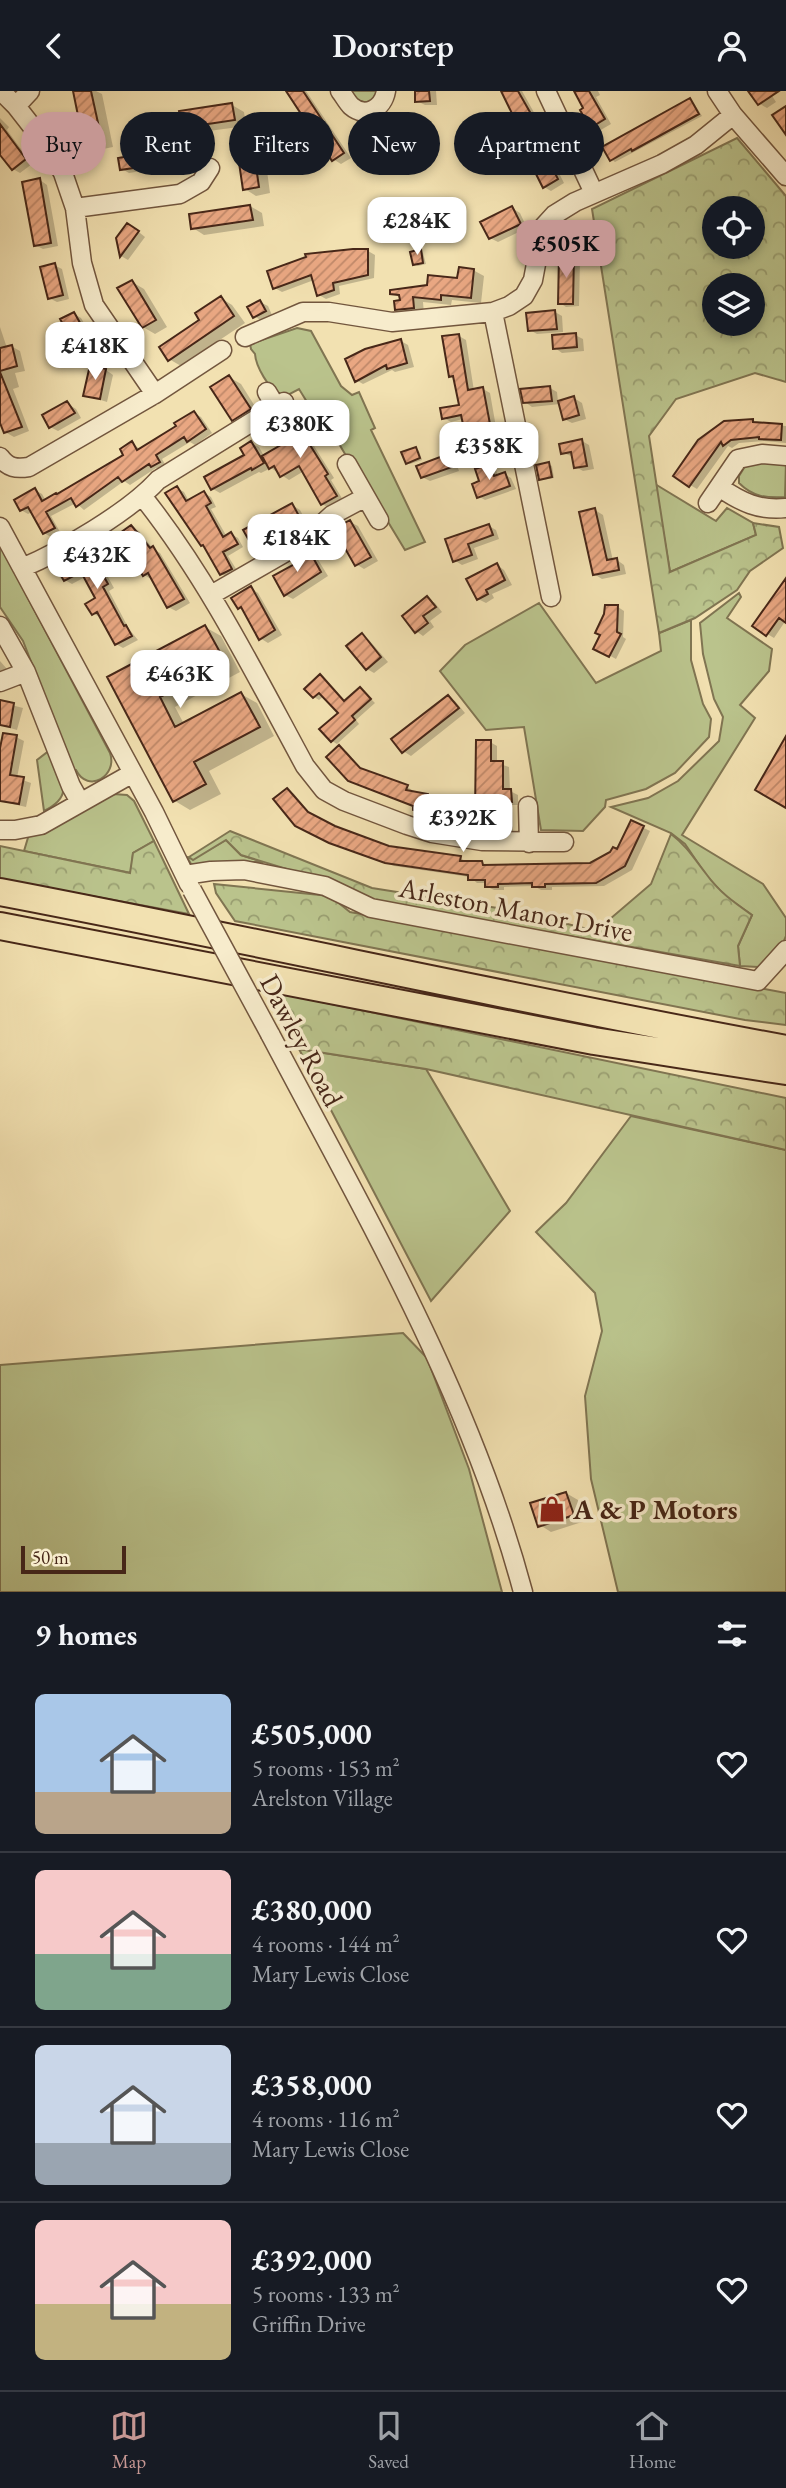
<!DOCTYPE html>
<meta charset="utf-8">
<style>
body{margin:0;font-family:"EB Garamond",serif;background:#242831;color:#f1f3f6;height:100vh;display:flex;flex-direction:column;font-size:26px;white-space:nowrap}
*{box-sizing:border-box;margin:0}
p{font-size:23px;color:#9ea1a6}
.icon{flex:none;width:38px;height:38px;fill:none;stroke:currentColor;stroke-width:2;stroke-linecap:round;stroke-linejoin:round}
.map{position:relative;height:1501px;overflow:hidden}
.details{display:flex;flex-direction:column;background:#171b24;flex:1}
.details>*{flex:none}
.hud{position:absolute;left:21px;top:21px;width:746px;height:63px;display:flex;gap:14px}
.tools{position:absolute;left:702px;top:105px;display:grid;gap:14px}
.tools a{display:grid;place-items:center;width:63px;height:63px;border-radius:50%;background:#171b24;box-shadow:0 4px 10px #0003;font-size:35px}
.scale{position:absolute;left:21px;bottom:18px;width:105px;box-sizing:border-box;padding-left:7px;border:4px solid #472718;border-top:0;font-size:19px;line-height:24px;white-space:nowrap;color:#472718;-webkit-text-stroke:5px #f7eccc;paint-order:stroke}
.price{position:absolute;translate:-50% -60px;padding:0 16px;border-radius:14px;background:#fff;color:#222;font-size:23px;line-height:46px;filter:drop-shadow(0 2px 4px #0008)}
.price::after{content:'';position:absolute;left:50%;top:42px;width:21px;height:16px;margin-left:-10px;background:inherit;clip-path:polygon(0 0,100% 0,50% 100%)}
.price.selected{background:#c59692;color:#111}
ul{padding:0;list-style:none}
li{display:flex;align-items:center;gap:21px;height:175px;padding:0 35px}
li+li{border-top:2px solid #363941}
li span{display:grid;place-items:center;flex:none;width:196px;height:140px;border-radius:10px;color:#555}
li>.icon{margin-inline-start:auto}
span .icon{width:84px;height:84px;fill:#fffc;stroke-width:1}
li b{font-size:30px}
h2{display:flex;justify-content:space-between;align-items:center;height:84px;padding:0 35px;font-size:30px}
.pill{padding:0 24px;border-radius:32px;background:#171b24;box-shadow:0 4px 10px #0003;font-size:24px;line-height:63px}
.pill.selected{background:#c59692;color:#111}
header{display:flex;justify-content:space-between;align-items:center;height:91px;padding:0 35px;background:#171b24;font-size:32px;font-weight:600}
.menu{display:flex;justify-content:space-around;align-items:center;height:98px;border-top:2px solid #363941;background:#171b24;font-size:19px;color:#9ea1a6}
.menu a{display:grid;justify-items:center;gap:4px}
.menu .selected{color:#c59692}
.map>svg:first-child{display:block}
.green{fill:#bac38c;stroke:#807552;stroke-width:2}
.forest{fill:url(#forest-crowns);stroke:#807552;stroke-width:2;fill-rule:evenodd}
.shadow{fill:#0003}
.building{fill:url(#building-hatch);stroke:#472718;stroke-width:2}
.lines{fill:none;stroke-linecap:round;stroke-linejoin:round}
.minor-casing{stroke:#72563e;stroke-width:21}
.highway-casing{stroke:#472718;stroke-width:30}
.minor{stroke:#f7eccc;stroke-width:18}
.highway{stroke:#f2e1b1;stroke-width:26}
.minor-bridge-casing{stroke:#72563e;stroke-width:21;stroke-linecap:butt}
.minor-bridge{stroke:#f7eccc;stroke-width:18}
.labels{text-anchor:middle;stroke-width:7;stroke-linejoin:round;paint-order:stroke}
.street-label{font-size:28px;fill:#472718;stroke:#f7eccc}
.poi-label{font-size:28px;font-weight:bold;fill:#472718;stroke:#f7eccc;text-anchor:start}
</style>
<header><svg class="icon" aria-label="back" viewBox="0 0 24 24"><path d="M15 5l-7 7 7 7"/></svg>Doorstep<svg class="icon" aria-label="person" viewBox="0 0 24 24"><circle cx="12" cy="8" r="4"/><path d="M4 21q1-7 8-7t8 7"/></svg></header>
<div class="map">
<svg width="786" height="1501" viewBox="0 0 786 1501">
<defs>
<pattern id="forest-crowns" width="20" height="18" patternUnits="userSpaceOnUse" patternTransform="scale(1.75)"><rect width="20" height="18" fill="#bac38c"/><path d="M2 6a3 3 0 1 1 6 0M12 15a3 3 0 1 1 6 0" fill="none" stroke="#999e71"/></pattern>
<pattern id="building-hatch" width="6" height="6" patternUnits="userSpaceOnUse" patternTransform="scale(1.75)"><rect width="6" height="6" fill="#e9a782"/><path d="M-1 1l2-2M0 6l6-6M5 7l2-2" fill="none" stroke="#bf8869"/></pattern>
</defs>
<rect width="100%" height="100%" fill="#f2e1b1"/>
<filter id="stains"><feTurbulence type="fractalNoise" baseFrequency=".00286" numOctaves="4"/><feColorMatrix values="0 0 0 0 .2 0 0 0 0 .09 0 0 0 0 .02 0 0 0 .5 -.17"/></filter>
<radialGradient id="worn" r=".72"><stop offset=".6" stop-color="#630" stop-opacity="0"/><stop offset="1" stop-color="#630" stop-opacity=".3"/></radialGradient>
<!-- green -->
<path class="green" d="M350,0H379L374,11C362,13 356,10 350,0Z
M297,237L311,240L341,295L352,304L359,301L375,337L371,339L425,451L405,459L350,368H348L332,341L320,332L299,298L286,305H279C269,296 256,277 255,263L251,258L250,253Z
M786,371L785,406C766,407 753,406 739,392V385L744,377L742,375L747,372Z
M655,393L716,430L727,417L753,432L756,444L670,481Z
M0,454L110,662C118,685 88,703 76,679H73L23,550L0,516Z
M739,502L741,506L727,527L772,558L769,580L740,614L755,627L682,744L763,793L786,827V845L783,852L758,876L740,875L738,855L752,824L725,805L706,784L685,753L671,742L611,716L648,707L678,690L719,650L723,626L714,608L703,563L700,532Z
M539,512L596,592L661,560L659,542L691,529V569L703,613L711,628L709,646L675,682L646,698L606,709L605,716L583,740L541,739L524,636L486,639L440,580L465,554Z
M50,659C60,687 77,704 44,720L37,669Z
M113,703L127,704L134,710L154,750L133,762L131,782L24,760L30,740Z
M226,749L241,764L263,771H217L202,776L191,773L187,766L193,768Z
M299,958L426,978L510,1120L431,1210Z
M631,1025L786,1059V1501H618L591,1388L585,1305L602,1240L595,1202L536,1141L566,1112Z
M403,1242L427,1267L469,1378L502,1501H0V1274Z"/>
<!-- forest -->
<path class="forest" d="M737,47L786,105V291L755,282L676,308L649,345L670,481L756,444L753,432L779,436L783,457L750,480L737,499L695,527L659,542L592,118ZM752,117V156H714V117ZM752,194V233H714V194Z
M230,740L372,797L510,819L596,840L651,793L671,743C687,755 695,769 707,784C719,801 735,812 752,824L738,855L740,875L376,811L326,790L241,764L226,749L193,769L189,766Z
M154,750L189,823L0,788V755L130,782L133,762Z
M214,793L330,805L350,821L786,902V934L745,929L235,830L216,802Z
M278,902L786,1007V1059L426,978L299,958Z"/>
<!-- shadow -->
<path class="shadow" d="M75,0H96L102,3L113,56L98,59L86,52Z
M287,0H306L351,67L341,73L333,68Z
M416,0H436L437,14H425L417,10Z
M503,0H522L541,34L536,37L564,92L551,100L544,96L526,47L511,21L514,20Z
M576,0H598L600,4L596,6L611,33L599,40L591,35L586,18Z
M750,0H769L776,11L767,17L760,13Z
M690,9L694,12L702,25L615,71L611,68Z
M232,14L244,21L246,35L194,42L183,36Z
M0,27L9,36L7,39L32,73L20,82L13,78L0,61Z
M416,28L423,32L430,42L375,76L368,72Z
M251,43L263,50L270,102L256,105L245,98Z
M151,63L159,67L160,77L129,82L122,78Z
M40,89L47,94L58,155L43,158L35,154Z
M250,115L262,122L264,135L204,144L193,137Z
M512,117L520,122L527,137L498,151L490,147Z
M135,138L145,146L128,169L121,165L117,148Z
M575,140L583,144V160L572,161L565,156Z
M368,160L375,164L374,187L339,195L340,203L326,208L319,204L314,189L282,201L275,197Z
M420,160L423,162L426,173L418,175L414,173Z
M573,166L580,170L579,215L566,216L560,212Z
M54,174L62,178L69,208L57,211L49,207Z
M473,179L484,185L481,212L452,209L451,214L423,211L424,223L408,224L397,218L401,207L392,202L459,189Z
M132,191L144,198L167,236L155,243L143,236Z
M221,207L232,214L245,232L181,275L169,268Z
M260,211L268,215L272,224L262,230L254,225Z
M555,221L562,225L563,241L537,243L530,239Z
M74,223L81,227L97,254L86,261L78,256Z
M0,236L7,257L11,255L20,260L25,280L15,282L19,296L13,298L29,340L14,346L5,341L0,327Z
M575,244L583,248L584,260L562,262L555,257Z
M459,245L466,249L474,300L483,298L490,302L496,336L472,341L465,337L463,328L451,331L444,327L461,315L455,287L450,285Z
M401,250L408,254L414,276L395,281L392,279L363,293L356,289Z
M106,279L113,284L107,311L85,304Z
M229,286L241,293L261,325L245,335L233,328Z
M550,297L557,301L558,311L574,307L582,312L586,328L572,332L564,328L560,313L532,316L525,311Z
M68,313L76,318L81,327L58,340L50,336Z
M194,322L201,326L212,342L195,354L190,351L162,368L166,375L159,379L156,377L130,394L124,390L84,419L76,412L51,425L60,441L51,446L44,442L32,421L28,423L21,419L35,399L42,403L46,410L126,364L132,352L141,359L179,336Z
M292,327L299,331L334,387L331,389L343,409L329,417L322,413L304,380L289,389L271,377L261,382L259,381L220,402L213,398L246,365L251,352L259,356L264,365L288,352Z
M753,329L760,333L786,335V352L764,350L739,352L732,357L728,355L697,398L675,385L699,350Z
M582,350L589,354L594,378L583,380L576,376L574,366L563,362Z
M416,358L419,360L422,369L410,373L407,371Z
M448,365L455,369L459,380L430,390L422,386Z
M548,373L552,375L554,387L543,389L540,388Z
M489,375L496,379L498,385L504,383L511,387L516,398L485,409L478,405L481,391Z
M177,397L184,401L189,410L204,402L211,406L216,416L211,418L227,446L231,443L238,447L243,456L228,465L238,481L228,487L222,483L207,457L202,454Z
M292,414L300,419L306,430L259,456L252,452Z
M595,419L603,424L613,470L617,469L624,474L626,483L602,488L594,483Z
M350,431L358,435L378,470L364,478L356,473Z
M489,435L496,439L499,448L474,457L478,468L462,474L454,469L447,450Z
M131,436L139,440L153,458L160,462L190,512L176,520L168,516L151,488L144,484Z
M100,456L107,460L114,473L104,479L114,497L109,500L129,538L138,549L123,557L116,553L101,526L93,523L98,508L85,486L72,493L65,489Z
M310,463L317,467L328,485L293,508L285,504L275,486L303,470Z
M497,474L504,479L512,494L492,503L494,507L486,512L478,508Z
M786,492V529L774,547L754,535Z
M251,497L258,502L282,544L268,552L260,547L245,520L239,517Z
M428,508L435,512L442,521L430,530L434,536L423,545L416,540Z
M606,515L618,516L624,520L623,546L626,548L616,568L596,557L602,544Z
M205,536L221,545L240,581L175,616L184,633L241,603L257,612L274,645L209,680L221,703L190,719L175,710L109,586Z
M362,544L369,549L388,571L374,582L367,578Z
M0,570L7,578L0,584Z
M320,586L346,611L361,598L375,612L356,629L359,633L337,653L332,650L340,622L324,605L319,609L314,606Z
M448,606L455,610L465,622L411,665L403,660Z
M0,611L23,617L17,639L0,634Z
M16,646L24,650L17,687L31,692L26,716L0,710V666Z
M490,651L497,655V672L509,676L510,700L518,704V714H512L513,742H500L493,738L492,723H484L477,719Z
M339,656L347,661L365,681L407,696L414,700V702L465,714L472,718L471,729L422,722L415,716L357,693Z
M287,699L294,703L314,727L388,757L460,767L467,771L482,772L488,775L591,774L617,760L632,731L650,740L632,779L604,795L552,796V799H541L534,795L504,796V799H494L486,795V792H477L470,786L394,775L339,756L305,738Z
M566,1402L578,1409L585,1430L551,1441L540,1434Z"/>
<!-- building -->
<path class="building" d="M73,0H91L102,50L84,54Z
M286,0H303L344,62L332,70Z
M415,0H429L430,10L415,11Z
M501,0H518L535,30L530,33L558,88L543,97L519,49L524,47Z
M574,0H589L605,28L590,37L580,19L583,17Z
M748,0H779L758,14Z
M690,7L699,23L632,60L631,58L610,70L602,56Z
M232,12L235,29L181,37L179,20Z
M786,15V44L772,24Z
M416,26L423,38L366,73L359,61Z
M0,33L26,68L12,79L0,64Z
M251,41L259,96L243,99L235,44Z
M152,61L154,74L120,79L118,67Z
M40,87L51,152L34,155L22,91Z
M250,114L253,129L191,138L189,123Z
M512,115L521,133L489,148L480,131Z
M127,132L139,140L120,166L116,147Z
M575,138L576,157H563L562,139Z
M353,158H368V184L333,192L334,199L317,205L311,184L273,198L267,180L306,166L305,163Z
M421,158L423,172L413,174L410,161Z
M574,164L573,213H558L559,165Z
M55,172L63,204L48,208L40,176Z
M459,176L474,178L471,207L441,204V209L413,206L414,217L395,219L394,210L400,209L399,204L390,203V199L427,194L428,184L457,187Z
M132,189L156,229L142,237L117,197Z
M221,205L234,225L168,270L159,256L199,229L195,222Z
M260,209L266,220L253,227L247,216Z
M555,219L557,238L528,240L526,222Z
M74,221L90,250L77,258L60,228Z
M576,242L577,256L553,258L552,244Z
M459,243L468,299L483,296L490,333L464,338L461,324L442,328L440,317L459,314L453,285L449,286L442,245Z
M401,248L407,272L387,278L386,274L355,291L345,268L365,258Z
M12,254L17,275L0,280V257Z
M90,274L106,278L100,308L83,305Z
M0,281L22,336L4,342L0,332Z
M229,284L251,318L232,330L210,296Z
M550,295L552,310L523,312L520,298Z
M574,305L579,324L563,329L558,310Z
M67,310L75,322L49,337L42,324Z
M194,320L206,338L187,351L184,346L156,364L160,371L151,376L149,373L122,391L118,386L76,416L71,407L46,421L55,437L43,443L28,416L20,420L14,409L35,397L42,410L56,402L57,403L123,364L120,358L132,350L137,359L176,335L174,332Z
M292,325L328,383L325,385L337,405L321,414L299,375L280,386L274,375L269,378L262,365L286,351L276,334Z
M753,328V331L782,333L781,349L759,348V346L731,349L723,355L721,351L689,396L673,385L698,349L724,330Z
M582,348L587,375L574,377L571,361L561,363L559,353Z
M251,350L264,372L252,379L251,377L211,399L204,386L244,364L240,357Z
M416,356L420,367L406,373L401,361Z
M448,363L452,376L421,387L416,375Z
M549,371L552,386L539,389L536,374Z
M490,373L494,385L505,381L510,395L477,407L472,393L479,390L475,378Z
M177,395L186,410L204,400L211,412L206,415L223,446L231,441L238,453L223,461L232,478L220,484L203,454L201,455L165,402Z
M292,412L299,425L251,453L243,439Z
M595,417L607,469L617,467L619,479L593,484L579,421Z
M350,429L371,466L355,475L334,438Z
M489,433L493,444L468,453L472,464L453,471L445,448Z
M131,434L150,457L153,455L184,508L167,517L148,482L143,485L132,466L137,464L120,442Z
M100,454L108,469L98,475L108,493L103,496L124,535L126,534L132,545L115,554L97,521L92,524L85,513L95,507L81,481L64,490L57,478Z
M310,461L321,481L284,505L273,485L300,470L299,467Z
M497,472L505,489L486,499L488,503L477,509L466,488Z
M786,487V532L779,527L766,545L752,535Z
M251,495L275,539L259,549L241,516L238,518L231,507Z
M427,505L436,516L423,525L428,532L415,542L402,525Z
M605,514H618L617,541L621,543L609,566L593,558L600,544L595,542L604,523Z
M205,534L226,572L160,606L175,636L241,601L260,636L194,671L206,693L173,711L107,586Z
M362,542L381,566L366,579L346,555Z
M320,583L344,610L360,596L371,608L352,625L355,629L331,651L319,638L338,622L319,602L313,607L304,598Z
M448,604L459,617L402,662L391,648Z
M0,609L14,612L10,636L0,634Z
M3,642L17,644L10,684L24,686L19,713L0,710V657Z
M786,645V717L755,699Z
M476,649H491V670H503V698H511L512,711H506L507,739H491V720H475Z
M339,654L360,677L408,694L406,699L428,703V707L466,712L464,726L413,719V715L348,690L326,666Z
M287,697L308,721L335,735L389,755L461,765L460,770H482L483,774L590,772L610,761L613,756L617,758L631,729L644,735L625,775L596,792L545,793V796H532V792L498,793V796H485V789H468V784L385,772L329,752L295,735L273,708Z
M566,1401L574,1424L538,1436L530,1412Z"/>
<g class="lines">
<!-- minor casing -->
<g class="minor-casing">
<path id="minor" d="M1,0L16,15L48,56L63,82L75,117L82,172L94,214L155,303
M340,0C344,5 347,11 351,15C366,28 383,17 386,0
M546,0L594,102
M717,0L733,24L786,85
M16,15L30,0
M75,117L180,103L201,91L210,77
M493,221L551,506
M245,246L303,221H329L392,231L493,221L509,215L524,205L533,189L543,136L554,124L575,111L662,73L696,54L733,24
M267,301L276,316
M0,366C8,377 16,378 29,376L155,303L222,259
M347,373L379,429
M719,396C741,411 759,420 786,417
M143,406C208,488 255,583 305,675L324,699L344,710L407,734L432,742L482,750L564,751
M708,412L738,368L762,363L786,365
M0,436L154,721L189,793
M22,477C62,460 129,421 158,389L284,311
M211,504L300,453L332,424L364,407
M0,535L26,581L71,695L80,711
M0,591L26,581
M528,715L529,752
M0,739H15L41,734L133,682
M185,784L211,780L244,779L325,795L371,817L758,890L786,859
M270,943C365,1123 470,1303 523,1501"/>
</g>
<!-- highway casing -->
<g class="highway-casing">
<path id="highway" d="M0,801C263,851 523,910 786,958
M0,835L594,950L786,980"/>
</g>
<!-- minor -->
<use href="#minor" class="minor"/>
<!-- highway -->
<use href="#highway" class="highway"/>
<!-- minor-bridge casing -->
<g class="minor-bridge-casing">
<path id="minor-bridge" d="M192,799L270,943"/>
</g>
<!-- minor-bridge -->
<use href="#minor-bridge" class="minor-bridge"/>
</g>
<!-- icons -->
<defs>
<g id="shop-bare" transform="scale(2.1)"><path d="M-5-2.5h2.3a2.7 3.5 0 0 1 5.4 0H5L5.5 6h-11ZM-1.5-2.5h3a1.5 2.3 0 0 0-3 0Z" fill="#8f2418" stroke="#f7eccc" stroke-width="2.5" paint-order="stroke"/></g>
</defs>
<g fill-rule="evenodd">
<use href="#shop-bare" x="552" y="1418"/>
</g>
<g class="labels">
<!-- street labels -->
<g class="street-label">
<text transform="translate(516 818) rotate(11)" y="10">Arleston Manor Drive</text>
<text transform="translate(302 949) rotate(62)" y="10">Dawley Road</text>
</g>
<!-- poi labels -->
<g class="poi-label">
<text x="573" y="1428">A &amp; P Motors</text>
</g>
</g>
<rect width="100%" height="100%" filter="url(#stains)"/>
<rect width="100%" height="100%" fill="url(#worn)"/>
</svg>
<div class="tools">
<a><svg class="icon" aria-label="locate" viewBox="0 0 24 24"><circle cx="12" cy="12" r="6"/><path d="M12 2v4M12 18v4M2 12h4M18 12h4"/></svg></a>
<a><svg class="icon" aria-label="layers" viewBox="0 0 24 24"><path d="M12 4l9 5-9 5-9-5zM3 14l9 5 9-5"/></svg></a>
</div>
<div class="scale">50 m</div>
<b class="price" style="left:417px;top:166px">£284K</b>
<b class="price selected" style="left:566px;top:189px">£505K</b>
<b class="price" style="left:95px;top:291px">£418K</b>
<b class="price" style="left:300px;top:369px">£380K</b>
<b class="price" style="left:489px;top:391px">£358K</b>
<b class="price" style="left:297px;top:483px">£184K</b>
<b class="price" style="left:97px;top:500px">£432K</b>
<b class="price" style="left:180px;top:619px">£463K</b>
<b class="price" style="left:463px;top:763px">£392K</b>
<div class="hud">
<a class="pill selected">Buy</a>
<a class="pill">Rent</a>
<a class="pill">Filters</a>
<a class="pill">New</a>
<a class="pill">Apartment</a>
</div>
</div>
<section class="details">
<h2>9 homes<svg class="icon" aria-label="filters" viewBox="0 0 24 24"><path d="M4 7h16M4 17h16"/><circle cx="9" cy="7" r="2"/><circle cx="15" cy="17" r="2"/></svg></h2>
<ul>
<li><span style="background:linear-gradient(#a9c7e8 70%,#b9a48a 0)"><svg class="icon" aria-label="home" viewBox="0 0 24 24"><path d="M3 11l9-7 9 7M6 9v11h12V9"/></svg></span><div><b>£505,000</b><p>5 rooms · 153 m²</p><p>Arelston Village</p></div><svg class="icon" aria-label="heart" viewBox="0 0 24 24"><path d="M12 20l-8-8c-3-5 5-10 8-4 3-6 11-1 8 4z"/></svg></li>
<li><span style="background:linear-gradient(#f6c9c9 60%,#7fa58c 0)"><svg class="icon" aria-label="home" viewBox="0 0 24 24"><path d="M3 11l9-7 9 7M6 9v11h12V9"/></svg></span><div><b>£380,000</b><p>4 rooms · 144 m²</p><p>Mary Lewis Close</p></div><svg class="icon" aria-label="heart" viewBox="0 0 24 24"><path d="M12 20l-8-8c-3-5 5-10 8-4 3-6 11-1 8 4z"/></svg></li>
<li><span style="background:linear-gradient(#c9d6e8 70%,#9aa5b1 0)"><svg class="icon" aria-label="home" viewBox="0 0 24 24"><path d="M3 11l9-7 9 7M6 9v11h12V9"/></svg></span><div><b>£358,000</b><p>4 rooms · 116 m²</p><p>Mary Lewis Close</p></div><svg class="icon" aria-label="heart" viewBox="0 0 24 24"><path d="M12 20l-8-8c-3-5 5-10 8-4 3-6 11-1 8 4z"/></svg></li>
<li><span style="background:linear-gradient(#f6c9c9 60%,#c2b280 0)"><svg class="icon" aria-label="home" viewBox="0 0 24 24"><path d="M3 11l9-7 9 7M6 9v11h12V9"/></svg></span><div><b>£392,000</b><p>5 rooms · 133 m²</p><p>Griffin Drive</p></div><svg class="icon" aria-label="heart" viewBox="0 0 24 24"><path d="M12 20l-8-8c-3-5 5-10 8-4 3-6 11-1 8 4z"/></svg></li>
</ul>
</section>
<nav class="menu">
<a class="selected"><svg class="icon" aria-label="map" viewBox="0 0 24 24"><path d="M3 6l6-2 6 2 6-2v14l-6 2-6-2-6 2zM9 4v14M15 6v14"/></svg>Map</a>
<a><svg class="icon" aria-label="saved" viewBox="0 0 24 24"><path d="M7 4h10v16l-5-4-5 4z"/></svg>Saved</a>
<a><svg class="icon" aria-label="home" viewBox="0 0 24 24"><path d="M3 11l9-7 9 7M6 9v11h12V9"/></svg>Home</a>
</nav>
